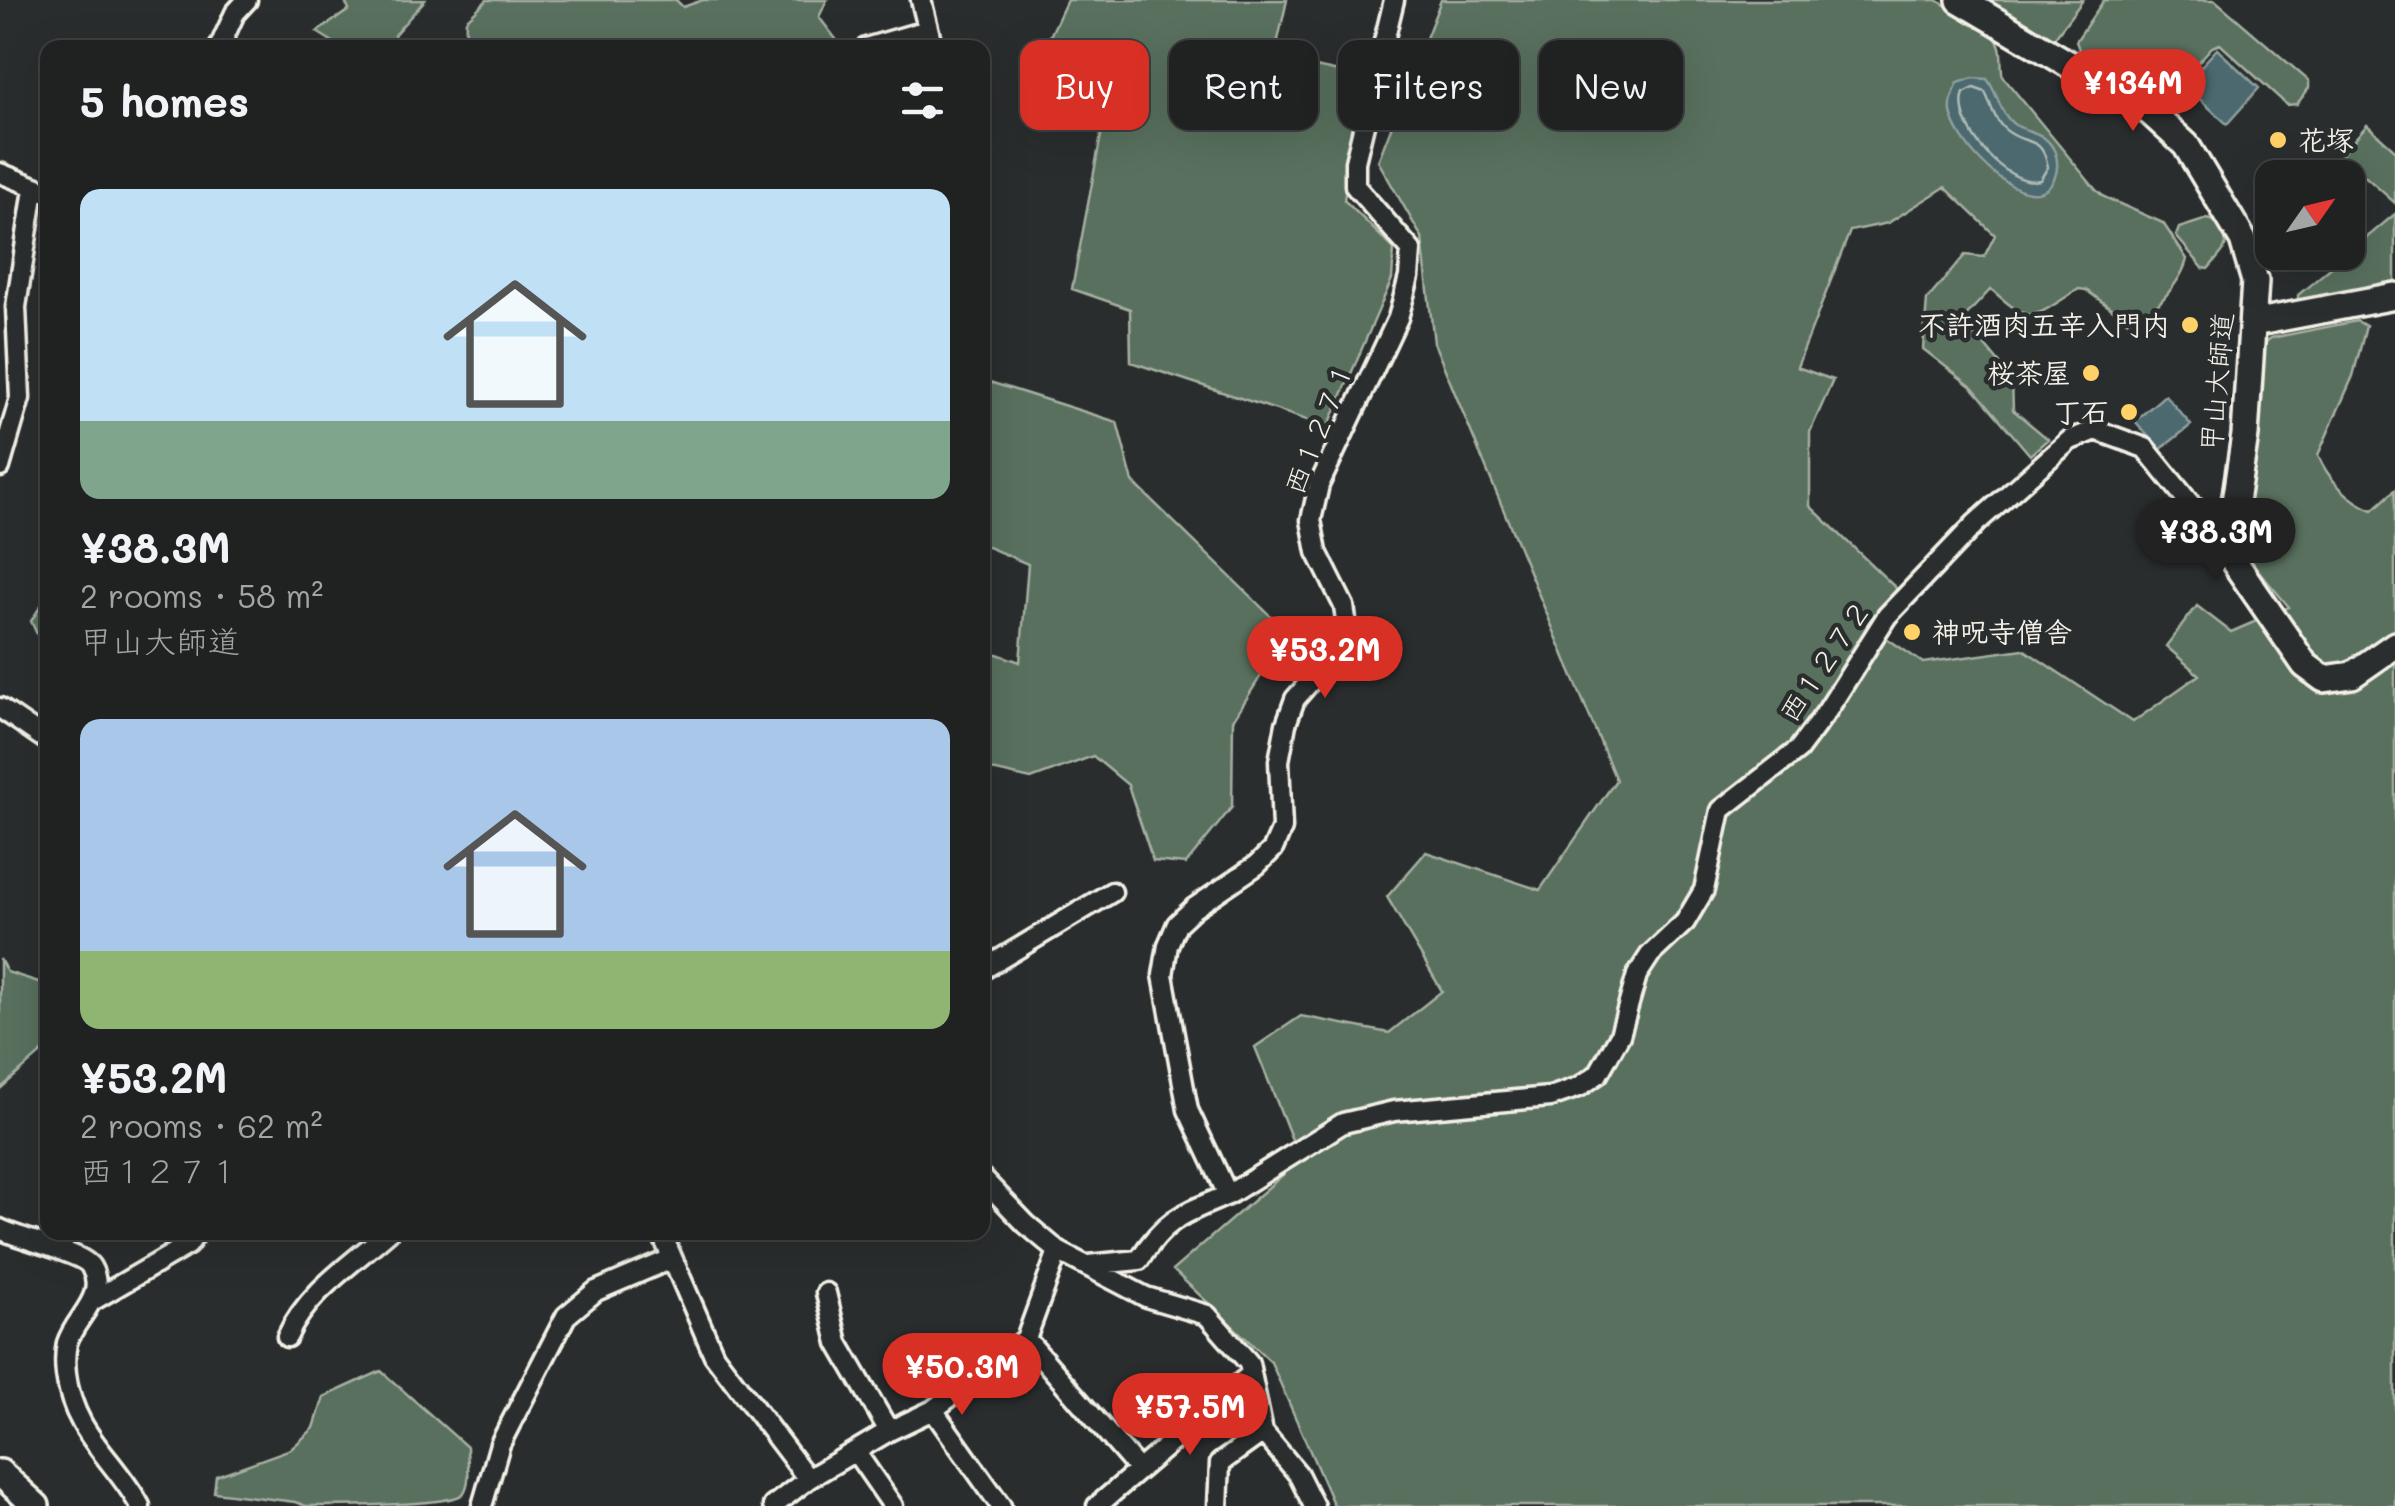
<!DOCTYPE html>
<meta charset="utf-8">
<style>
body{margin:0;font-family:Mali,"Klee One",sans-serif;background:#282a2a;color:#f1f3f6;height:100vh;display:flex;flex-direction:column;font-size:38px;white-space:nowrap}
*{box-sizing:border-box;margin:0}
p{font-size:32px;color:#a2a4a5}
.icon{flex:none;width:55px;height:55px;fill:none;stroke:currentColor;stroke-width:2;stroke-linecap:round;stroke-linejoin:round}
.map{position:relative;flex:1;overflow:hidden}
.drawer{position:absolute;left:40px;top:40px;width:950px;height:1200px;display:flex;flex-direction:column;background:#202222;border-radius:20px;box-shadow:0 10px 40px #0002,0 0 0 2px #3d3f40}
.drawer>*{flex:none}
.banner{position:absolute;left:1020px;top:40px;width:950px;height:90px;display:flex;gap:20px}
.needle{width:65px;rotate:56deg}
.controls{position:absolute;left:2255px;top:160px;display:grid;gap:20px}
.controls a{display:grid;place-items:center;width:110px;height:110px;border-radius:20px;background:#202222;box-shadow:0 10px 40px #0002,0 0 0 2px #3d3f40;font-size:50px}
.price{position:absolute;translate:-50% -85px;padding:0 22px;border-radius:35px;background:#d93025;color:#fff;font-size:32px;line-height:65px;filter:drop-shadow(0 2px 5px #0008)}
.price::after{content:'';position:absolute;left:50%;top:60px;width:30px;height:22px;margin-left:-15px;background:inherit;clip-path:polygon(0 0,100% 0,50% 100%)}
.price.on{background:#222;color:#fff}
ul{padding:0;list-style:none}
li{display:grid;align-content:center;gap:20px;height:530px;padding:0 40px}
li span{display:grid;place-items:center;height:310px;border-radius:20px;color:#555}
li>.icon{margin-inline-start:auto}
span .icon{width:180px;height:180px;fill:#fffc;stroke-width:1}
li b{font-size:42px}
h2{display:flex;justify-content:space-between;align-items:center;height:120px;padding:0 40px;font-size:42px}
.tag{padding:0 35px;border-radius:20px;background:#202222;box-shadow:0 10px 40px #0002,0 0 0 2px #3d3f40;font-size:35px;line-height:90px}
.tag.on{background:#d93025;color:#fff}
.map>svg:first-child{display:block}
.green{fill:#58705d;stroke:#a6b0a2;stroke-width:2.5}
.water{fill:#4b696e;stroke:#8f9f9f;stroke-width:2.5}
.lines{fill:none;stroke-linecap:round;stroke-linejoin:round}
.shore{stroke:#b0bbb7;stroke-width:2.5}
.street-casing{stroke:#f4f1e8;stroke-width:25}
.secondary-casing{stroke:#f4f1e8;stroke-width:32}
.street{stroke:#2a2d2e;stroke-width:18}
.secondary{stroke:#2a2d2e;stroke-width:25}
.poi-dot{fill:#ffd166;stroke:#2a2d2e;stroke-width:4}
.labels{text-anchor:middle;stroke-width:9;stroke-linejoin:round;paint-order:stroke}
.poi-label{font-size:28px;font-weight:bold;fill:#f4f1e8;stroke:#2a2d2e;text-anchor:end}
.street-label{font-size:28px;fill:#f4f1e8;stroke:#2a2d2e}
</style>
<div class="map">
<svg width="2395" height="1506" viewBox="0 0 2395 1506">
<rect width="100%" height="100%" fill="#2a2d2e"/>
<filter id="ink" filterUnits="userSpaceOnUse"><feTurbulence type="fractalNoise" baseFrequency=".01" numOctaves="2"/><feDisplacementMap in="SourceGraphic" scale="20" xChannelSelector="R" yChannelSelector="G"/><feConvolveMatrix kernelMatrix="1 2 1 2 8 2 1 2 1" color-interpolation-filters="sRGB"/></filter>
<g filter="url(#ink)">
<!-- green -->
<path class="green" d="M344,0H425L394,35L397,47H341L317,32L349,10Z
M487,0H676L683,7L703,0H827L819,17L842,47H465L466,20Z
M1067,0H1287L1274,58L1362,77L1344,200L1394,249L1392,279L1328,427L1131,362L1130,309L1072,289L1112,77L1045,47Z
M1441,0H1937C1950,9 1994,30 1999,44C2003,53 2000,67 2003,77L2096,190L2104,197L2163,223L2187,259C2182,281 2152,316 2131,323L2086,290L2079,289C2032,317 2034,328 1991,289L1963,319L2012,378L2013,410L2048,439L2030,455L1973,388L1923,349L1927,300L1965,255L1984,257L1995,235L1945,187L1888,223L1850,231L1797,367L1833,380L1810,432V506L1899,591L1866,624L1923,663L2023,649L2133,722L2199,675L2166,646L2197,606L2231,632L2289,607L2247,557L2244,534L2261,346L2271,338L2357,321L2366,326L2353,376L2318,455C2327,478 2350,502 2373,510L2395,490V1506H1334L1271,1362L1173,1270L1300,1160L1255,1047L1301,1016L1389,1033L1442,991L1387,897L1426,852L1540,890L1616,780L1434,343L1422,238L1378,161Z
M1985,0H2083L2055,37L2046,38Z
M2104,0H2215L2309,81V88L2297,104L2287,105L2220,44L2212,47L2171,92L2139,84L2079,50L2076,41Z
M2367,125L2395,150V203L2341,155Z
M2395,214V287L2304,306L2298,301V295Z
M2207,219L2215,221C2233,247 2227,246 2208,269L2203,268L2176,236L2179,228Z
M983,380L1117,422L1133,482L1288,633L1233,720L1232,807L1186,864L1153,861L1128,785L1093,756L1031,779L983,768V649L1020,662L1028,564L983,545Z
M47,596V656L31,621Z
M0,959L7,972L48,985L47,1048L0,1089Z
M381,1371L467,1447C467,1460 472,1482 463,1494C449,1506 333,1506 306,1506L295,1502L214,1492L216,1476L291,1449L314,1428L324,1397Z"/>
<!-- water -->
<path class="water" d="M2217,49L2259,88L2227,124L2184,85Z
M1973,78L1987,79C1998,93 2000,115 2015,125C2030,133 2043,131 2053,148C2063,166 2055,195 2030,192C2001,189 1956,141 1951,112C1950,101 1953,93 1958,83Z
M2165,395L2191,425L2160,450L2135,421Z"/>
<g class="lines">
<!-- shore -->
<path class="shore" d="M1974,88L1985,92C1992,107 1995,124 2010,133C2030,146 2042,136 2048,167L2040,180C2007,188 1952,125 1964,93Z"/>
<!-- street casing -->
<g class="street-casing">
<path id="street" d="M921,0L933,48
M219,48L235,13L247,0
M866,48L928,30
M0,173L48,192
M0,467L20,398L16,307L34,189
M0,708L48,741
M982,970L1112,892
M982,1178L1026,1224L1058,1251L1146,1297L1207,1315L1249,1363L1263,1432L1298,1474L1314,1506
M1228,1195L1343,1123L1394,1111L1550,1097L1579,1087L1598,1074L1620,1035L1637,975L1650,955L1685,922L1704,890L1721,810L1798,750L1827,711L1887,616L1976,523L2070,440L2096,430L2145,448L2192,506L2232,522
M0,1229C19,1239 84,1253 91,1267C108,1297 75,1317 67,1343C65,1352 65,1365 66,1374C73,1434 114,1458 140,1506
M661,1232L714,1355L808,1479
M1088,1265L1139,1260C1167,1217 1183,1214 1228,1195L1188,1110L1163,975L1168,945L1177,924L1194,908L1257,865L1273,849L1282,828L1279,761L1286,724L1295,699L1337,651L1347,627L1344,606L1317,552L1311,520L1319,485L1398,318L1409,277L1411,250L1355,186V162L1394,0
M826,1293L838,1343L889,1431
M94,1300L188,1245L197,1232
M287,1337C307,1292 352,1264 388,1232
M1026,1339L1139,1470
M933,1410L1001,1506
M855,1451L893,1506
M482,1506L500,1444L566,1316L596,1291L671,1259
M773,1506L808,1479L889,1431L933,1410L1026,1339L1058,1251
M1097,1506L1251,1374
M1218,1506L1220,1463L1263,1432"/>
</g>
<!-- secondary casing -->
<g class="secondary-casing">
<path id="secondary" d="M1960,0L2150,112L2186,145L2243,240L2255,281L2245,435L2232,522L2235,563L2305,665L2324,679L2352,675L2395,645
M2253,323L2395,296
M0,1473L36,1506"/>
</g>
<!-- street -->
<use href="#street" class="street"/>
<!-- secondary -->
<use href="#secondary" class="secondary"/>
</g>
</g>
<!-- markers -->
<g class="poi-dot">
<circle cx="2278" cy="140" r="10"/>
<circle cx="2190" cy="325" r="10"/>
<circle cx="2091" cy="373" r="10"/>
<circle cx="2129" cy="412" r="10"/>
<circle cx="1912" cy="632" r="10"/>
</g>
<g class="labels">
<!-- poi labels -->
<g class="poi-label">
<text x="2298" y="150" text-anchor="start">花塚</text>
<text x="2170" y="335">不許酒肉五辛入門内</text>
<text x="2071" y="383">桜茶屋</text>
<text x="2109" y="422">丁石</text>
<text x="1932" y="642" text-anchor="start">神呪寺僧舎</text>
</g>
<!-- street labels -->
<g class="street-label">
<text transform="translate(2217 382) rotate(-85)" y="10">甲山大師道</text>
<text transform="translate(1319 428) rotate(-68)" y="10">西１２７１</text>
<text transform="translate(1825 661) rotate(-56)" y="10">西１２７２</text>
</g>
</g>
</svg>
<div class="controls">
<a><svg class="needle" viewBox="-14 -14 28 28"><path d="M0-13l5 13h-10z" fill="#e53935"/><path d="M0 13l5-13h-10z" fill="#a2a4a5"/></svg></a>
</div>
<b class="price" style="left:2133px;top:134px">¥134M</b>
<b class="price on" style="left:2216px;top:583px">¥38.3M</b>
<b class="price" style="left:1325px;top:701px">¥53.2M</b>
<b class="price" style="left:962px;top:1418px">¥50.3M</b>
<b class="price" style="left:1190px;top:1458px">¥57.5M</b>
<div class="banner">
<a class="tag on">Buy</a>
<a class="tag">Rent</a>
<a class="tag">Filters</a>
<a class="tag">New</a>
</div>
<section class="drawer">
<h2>5 homes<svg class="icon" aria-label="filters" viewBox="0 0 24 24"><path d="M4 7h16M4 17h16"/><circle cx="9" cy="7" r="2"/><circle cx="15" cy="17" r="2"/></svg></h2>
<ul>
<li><span style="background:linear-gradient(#bfe0f5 75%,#7fa58c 0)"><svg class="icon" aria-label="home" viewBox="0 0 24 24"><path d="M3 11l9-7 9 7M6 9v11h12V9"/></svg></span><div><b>¥38.3M</b><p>2 rooms · 58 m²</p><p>甲山大師道</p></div></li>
<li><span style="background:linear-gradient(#a9c7e8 75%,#8fb573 0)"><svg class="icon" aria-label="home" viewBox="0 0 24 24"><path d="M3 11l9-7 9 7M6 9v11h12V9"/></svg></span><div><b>¥53.2M</b><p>2 rooms · 62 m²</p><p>西１２７１</p></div></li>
</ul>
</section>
</div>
